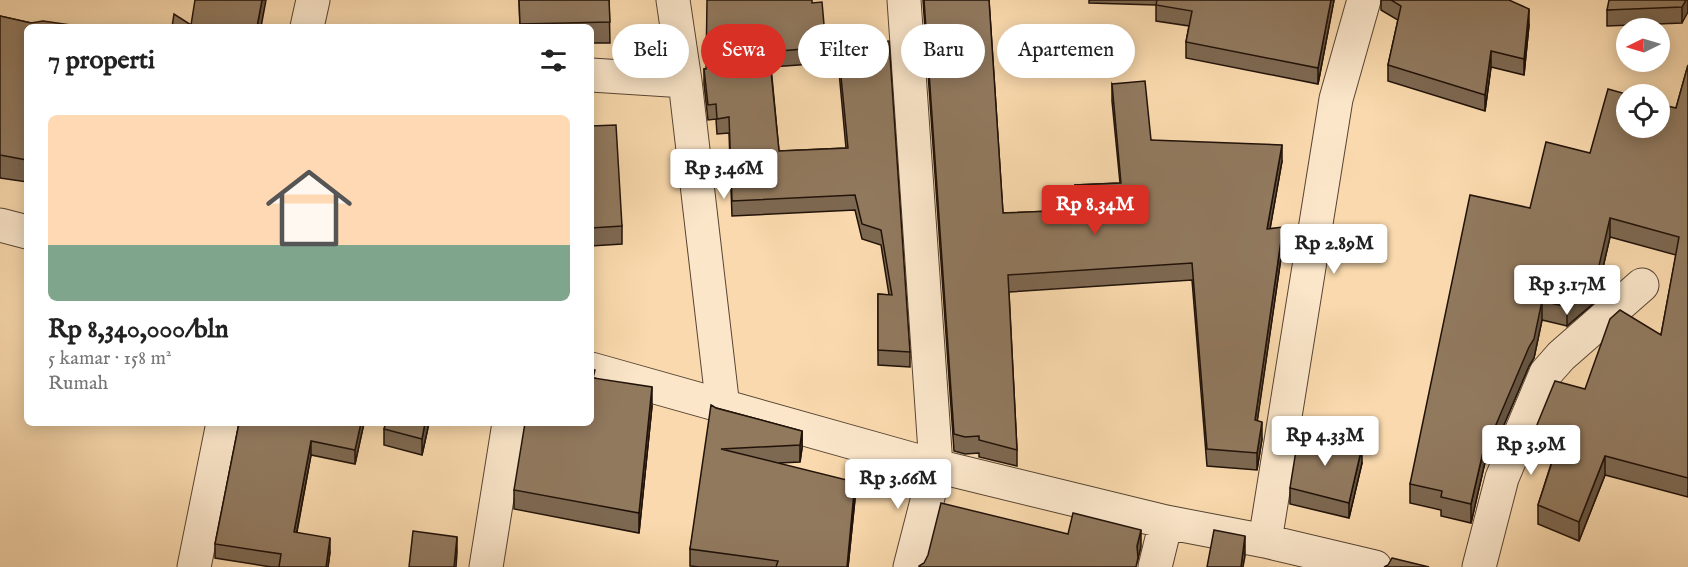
<!DOCTYPE html>
<html lang="id">
<meta charset="utf-8">
<style>
body{margin:0;font-family:"IM FELL English",serif;background:#f6f6f6;color:#222;height:100vh;display:flex;flex-direction:column;font-size:22px;white-space:nowrap}
*{box-sizing:border-box;margin:0}
p{font-size:20px;color:#767676}
.icon{flex:none;width:33px;height:33px;fill:none;stroke:currentColor;stroke-width:2;stroke-linecap:round;stroke-linejoin:round}
.map{position:relative;flex:1;overflow:hidden}
.side{position:absolute;left:24px;top:24px;width:570px;height:402px;display:flex;flex-direction:column;background:#fff;border-radius:9px;box-shadow:0 3px 15px #0003}
.side>*{flex:none}
.hud{position:absolute;left:612px;top:24px;width:570px;height:54px;display:flex;gap:12px}
.needle{width:39px;rotate:265deg}
.tools{position:absolute;left:1616px;top:18px;display:grid;gap:12px}
.tools a{display:grid;place-items:center;width:54px;height:54px;border-radius:50%;background:#fff;box-shadow:0 3px 15px #0003;font-size:30px}
.price{position:absolute;translate:-50% -51px;padding:0 14px;border-radius:6px;background:#fff;color:#222;font-size:20px;line-height:39px;filter:drop-shadow(0 2px 3px #0008)}
.price::after{content:'';position:absolute;left:50%;top:36px;width:18px;height:14px;margin-left:-9px;background:inherit;clip-path:polygon(0 0,100% 0,50% 100%)}
.price.selected{background:#d93025;color:#fff}
ul{padding:0;list-style:none}
li{display:grid;align-content:center;gap:12px;height:318px;padding:0 24px}
li+li{border-top:2px solid #e0e0e0}
li span{display:grid;place-items:center;height:186px;border-radius:9px;color:#555}
li>.icon{margin-inline-start:auto}
span .icon{width:108px;height:108px;fill:#fffc;stroke-width:1}
li b{font-size:26px}
h2{display:flex;justify-content:space-between;align-items:center;height:72px;padding:0 24px;font-size:26px}
.tag{padding:0 21px;border-radius:27px;background:#fff;box-shadow:0 3px 15px #0003;font-size:21px;line-height:54px}
.tag.selected{background:#d93025;color:#fff}
.map>svg:first-child{display:block}
.lines{fill:none;stroke-linecap:round;stroke-linejoin:round}
.minor-casing{stroke:#574432;stroke-width:35}
.minor{stroke:#fbe6ca;stroke-width:33}
.wall{fill:#7d6851;stroke:#211209;stroke-width:1.5}
.shaded-wall{fill:#665542;stroke:#211209;stroke-width:1.5}
.building{fill:#91795e;stroke:#211209;stroke-width:1.5}
</style>
<div class="map">
<svg width="1688" height="567" viewBox="0 0 1688 567">
<rect width="100%" height="100%" fill="#f9d9ad"/>
<filter id="stains"><feTurbulence type="fractalNoise" baseFrequency=".00333" numOctaves="4"/><feColorMatrix values="0 0 0 0 .2 0 0 0 0 .09 0 0 0 0 .02 0 0 0 .5 -.17"/></filter>
<radialGradient id="worn" r=".72"><stop offset=".6" stop-color="#630" stop-opacity="0"/><stop offset="1" stop-color="#630" stop-opacity=".3"/></radialGradient>
<g class="lines">
<!-- minor casing -->
<g class="minor-casing">
<path id="minor" d="M673,0L685,81L723,408
M904,0L936,466L910,567
M307,27L313,0
M591,75L685,81
M0,225L27,232
M591,369L936,466L1166,522L1265,541L1375,567
M1265,541L1336,99L1364,0
M194,567L223,423
M486,567L509,423
M1155,567L1166,522
M1479,567L1502,478L1546,373L1561,356L1642,285"/>
</g>
<!-- minor -->
<use href="#minor" class="minor"/>
</g>
<!-- wall -->
<path class="wall" d="M519,0H609L610,43H591V27H520Z
M923,0H989L1003,213L1075,210V185L1120,183L1112,101V84L1151,140L1282,161L1270,228L1283,244L1257,421L1262,439L1257,470L1207,466L1192,280L1009,292L1017,450V466L979,457V453L965,454L954,451Z
M1089,0H1334L1318,84L1186,58V42L1189,26L1156,21V5L1089,3Z
M1381,0H1509L1529,25L1524,75L1491,67L1485,111L1388,81V65L1398,20L1381,10Z
M1688,0L1682,23L1607,26V10Z
M812,3L826,47V63L771,67L779,151L846,148L838,61V46L910,352V367L878,365V294L889,295L881,245L862,239L855,210L732,216L729,133L717,134L716,119L708,120L704,84V69H706Z
M0,16L31,23L27,27V182L0,178Z
M1688,65V497L1605,475L1579,541L1538,524V505L1552,461L1532,456V437L1585,389L1661,335L1676,255L1610,237L1595,302L1567,326L1542,320L1534,358L1529,366L1495,446L1489,445L1471,523L1441,516V510L1410,503V484L1530,208L1590,153L1676,108Z
M591,126L622,226V244L591,246Z
M595,378L652,406L639,533L514,509V490Z
M716,408L802,431V448L800,462L779,463L855,499L848,567H700L690,566V549Z
M239,423H364L355,464L311,455L297,532L330,552L328,567H271L215,558V544Z
M386,423H429L422,455L384,445V429Z
M1362,463L1349,518L1290,504V488Z"/>
<!-- shaded-wall -->
<path class="shaded-wall" d="M262,0H266L261,27H257Z
M1331,0H1334L1318,84V68Z
M1686,0H1688V12L1682,23V7Z
M1529,9V25L1524,75V59Z
M1491,51V67L1485,111V95Z
M1282,145V161L1267,246V229Z
M1610,218V237L1595,302L1567,326V307Z
M1283,227V244L1255,437V420Z
M1542,301V320L1534,358L1529,366L1495,446V427Z
M652,387V406L639,533V513Z
M1262,422V439L1257,470V453Z
M361,423H364L355,464V450Z
M425,423H429L422,455V439Z
M1489,426V445L1471,523V504Z
M802,431V448L800,462V445Z
M311,441V455L294,546V532Z
M1362,447V463L1349,518V503Z
M1605,456V475L1579,541V522Z
M855,482V499L848,567H847Z
M1141,530V547L1137,563V546Z
M1245,536V556L1243,567H1241Z
M457,537V553L456,567H454Z
M330,538V552L328,567H326Z"/>
<!-- building -->
<path class="building" d="M195,0H262L257,27H172L174,14L191,25Z
M519,0H609L610,22L520,24Z
M707,0H812V3L822,2L826,47L769,52L779,151L848,148L838,46L889,41L910,352L878,350V294L892,295L881,230L862,224L855,195L732,201L729,117L717,119L716,104L708,105L704,69H706Z
M924,0H989L1003,213L1076,210L1075,185L1121,183L1112,84L1145,81L1151,140L1282,145L1267,229L1283,227L1255,420L1262,422L1257,453L1207,449L1192,263L1008,275L1017,450L979,440V436L965,437L954,434Z
M1157,0H1331L1318,68L1186,42L1192,11L1156,5Z
M1391,0H1509L1529,9L1524,59L1491,51L1485,95L1388,65L1401,6Z
M1609,0H1686L1682,7L1607,10Z
M0,16L31,23L43,21L85,27H27V160L0,155Z
M1688,65V478L1605,456L1579,522L1538,505L1558,444L1532,437L1555,381L1585,389L1610,319L1620,310L1661,335L1679,237L1610,218L1595,283L1567,307L1542,301L1534,339L1529,347L1495,427L1489,426L1471,504L1441,497L1442,491L1410,484L1470,195L1530,208L1546,142L1590,153L1608,89L1626,94V128H1659V104L1676,108Z
M616,125L622,226L591,228V126Z
M591,369L595,370L593,378L652,387L639,513L514,490L525,423H591Z
M711,405L716,408L802,431L800,445L721,449L855,482L847,567H776L778,561L690,549Z
M239,423H361L355,450L311,441L294,532L330,538L326,567H279L281,554L215,544Z
M386,423H425L422,439L384,429Z
M1299,432L1362,447L1349,503L1290,488Z
M941,503L1068,534L1073,513L1141,530L1137,546L1138,558L1136,567H919V566L924,563L928,555Z
M1214,530L1245,536L1241,567H1207Z
M413,531L457,537L454,567H409Z
M1392,558L1429,567H1384L1388,565Z"/>
<rect width="100%" height="100%" filter="url(#stains)"/>
<rect width="100%" height="100%" fill="url(#worn)"/>
</svg>
<div class="tools">
<a><svg class="needle" viewBox="-14 -14 28 28"><path d="M0-13l5 13h-10z" fill="#e53935"/><path d="M0 13l5-13h-10z" fill="#767676"/></svg></a>
<a><svg class="icon" aria-label="locate" viewBox="0 0 24 24"><circle cx="12" cy="12" r="6"/><path d="M12 2v4M12 18v4M2 12h4M18 12h4"/></svg></a>
</div>
<b class="price" style="left:724px;top:200px">Rp 3.46M</b>
<b class="price selected" style="left:1095px;top:236px">Rp 8.34M</b>
<b class="price" style="left:1334px;top:275px">Rp 2.89M</b>
<b class="price" style="left:1567px;top:316px">Rp 3.17M</b>
<b class="price" style="left:1325px;top:467px">Rp 4.33M</b>
<b class="price" style="left:1531px;top:476px">Rp 3.9M</b>
<b class="price" style="left:898px;top:510px">Rp 3.66M</b>
<div class="hud">
<a class="tag">Beli</a>
<a class="tag selected">Sewa</a>
<a class="tag">Filter</a>
<a class="tag">Baru</a>
<a class="tag">Apartemen</a>
</div>
<section class="side">
<h2>7 properti<svg class="icon" aria-label="filters" viewBox="0 0 24 24"><path d="M4 7h16M4 17h16"/><circle cx="9" cy="7" r="2"/><circle cx="15" cy="17" r="2"/></svg></h2>
<ul>
<li><span style="background:linear-gradient(#ffd9b3 70%,#7fa58c 0)"><svg class="icon" aria-label="home" viewBox="0 0 24 24"><path d="M3 11l9-7 9 7M6 9v11h12V9"/></svg></span><div><b>Rp 8,340,000/bln</b><p>5 kamar · 158 m²</p><p>Rumah</p></div></li>
</ul>
</section>
</div>
